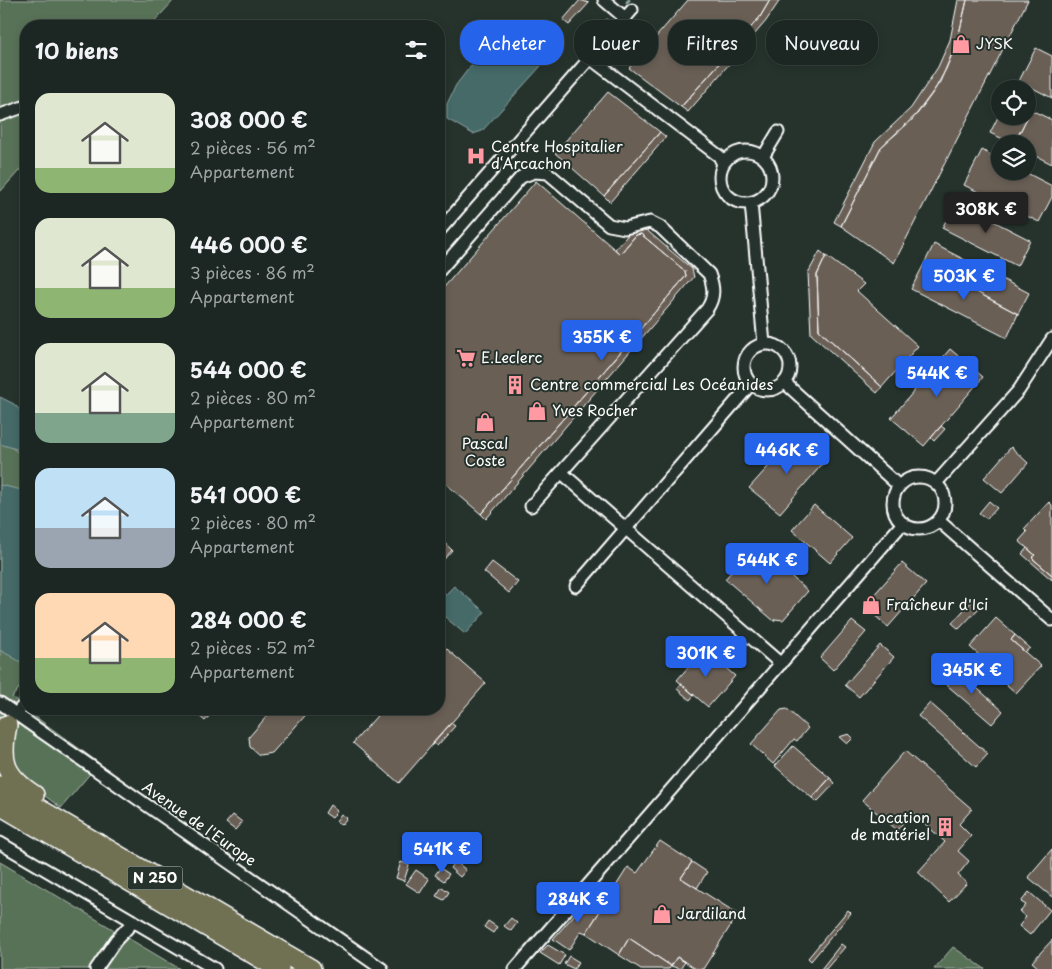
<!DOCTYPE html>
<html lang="fr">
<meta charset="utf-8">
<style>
body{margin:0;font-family:"Playpen Sans",sans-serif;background:#29322f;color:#f1f3f6;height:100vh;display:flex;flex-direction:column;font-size:19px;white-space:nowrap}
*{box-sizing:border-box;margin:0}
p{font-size:16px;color:#a0a5a5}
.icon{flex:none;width:28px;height:28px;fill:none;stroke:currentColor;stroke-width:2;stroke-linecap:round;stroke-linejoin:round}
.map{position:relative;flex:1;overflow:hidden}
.drawer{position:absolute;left:20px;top:20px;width:425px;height:695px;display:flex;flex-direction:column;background:#1c2622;border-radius:20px;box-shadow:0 2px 8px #0003,0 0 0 1px #3a4340}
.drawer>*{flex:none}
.guide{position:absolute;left:460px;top:20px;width:475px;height:45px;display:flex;gap:10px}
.buttons{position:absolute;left:991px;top:80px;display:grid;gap:10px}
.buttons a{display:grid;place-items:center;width:45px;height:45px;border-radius:50%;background:#1c2622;box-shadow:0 2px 8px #0003,0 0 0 1px #3a4340;font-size:25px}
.price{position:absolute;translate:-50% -42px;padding:0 11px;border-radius:5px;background:#2563eb;color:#fff;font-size:16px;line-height:32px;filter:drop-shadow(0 1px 2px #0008)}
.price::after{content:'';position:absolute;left:50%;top:30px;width:15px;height:11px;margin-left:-8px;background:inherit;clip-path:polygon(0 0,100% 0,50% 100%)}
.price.active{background:#222;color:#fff}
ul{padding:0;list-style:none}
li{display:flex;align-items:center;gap:15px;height:125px;padding:0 15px}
li span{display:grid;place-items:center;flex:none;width:140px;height:100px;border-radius:15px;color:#555}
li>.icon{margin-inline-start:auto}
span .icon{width:60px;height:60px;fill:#fffc;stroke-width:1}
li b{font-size:21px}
h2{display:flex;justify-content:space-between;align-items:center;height:60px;padding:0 15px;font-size:21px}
.pill{padding:0 18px;border-radius:20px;background:#1c2622;box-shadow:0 2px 8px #0003,0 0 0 1px #3a4340;font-size:18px;line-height:45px}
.pill.active{background:#2563eb;color:#fff}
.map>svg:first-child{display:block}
.green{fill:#597258;stroke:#acb8ac}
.water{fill:#456a68;stroke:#8fa6a4}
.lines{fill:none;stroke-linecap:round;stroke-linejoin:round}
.stream{stroke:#8fa6a4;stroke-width:3}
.building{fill:#695e54;stroke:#fff}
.minor-casing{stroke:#fff;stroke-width:15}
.trunk-casing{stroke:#fff;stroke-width:22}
.minor{stroke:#26332d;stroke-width:11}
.trunk{stroke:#706f52;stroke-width:19}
.labels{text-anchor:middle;stroke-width:4;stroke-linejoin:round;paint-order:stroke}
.shield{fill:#26332d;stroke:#bec2c0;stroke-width:1}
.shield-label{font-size:14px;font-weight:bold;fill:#fff}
.poi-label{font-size:15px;fill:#fff;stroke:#26332d;text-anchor:start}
.street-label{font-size:15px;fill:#fff;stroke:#26332d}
</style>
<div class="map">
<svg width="1052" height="969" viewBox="0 0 1052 969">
<rect width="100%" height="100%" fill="#26332d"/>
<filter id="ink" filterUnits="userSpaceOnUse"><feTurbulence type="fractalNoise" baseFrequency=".02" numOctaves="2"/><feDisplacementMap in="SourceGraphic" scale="10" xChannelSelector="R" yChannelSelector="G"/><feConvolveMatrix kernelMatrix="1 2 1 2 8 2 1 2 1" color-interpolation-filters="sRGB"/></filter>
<g filter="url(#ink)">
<!-- green -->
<path class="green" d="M0,0H174L150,26H26V163L0,192Z
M0,439L26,458V680L12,697L33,715L99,763L61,808L21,778L0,765Z
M0,862L180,969H0Z
M953,947L985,969H934Z"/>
<!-- water -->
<path class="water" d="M514,23L534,37L546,52L540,67L482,131L473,134L447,119V104L456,85L503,24Z
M0,397L14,404L26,416V452L0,444Z
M0,485L26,491V665L0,650Z
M454,586L485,612L465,634L439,612V601Z"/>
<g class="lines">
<!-- stream -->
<path class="stream" d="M627,2L629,0
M584,47L607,20"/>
</g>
<!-- building -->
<path class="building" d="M580,0L589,3L569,25L563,20Z
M688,0H770L760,17L681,107L629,68Z
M770,0H780L766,21L688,112L681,107L760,17Z
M958,0H967L965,9L957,42L946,69L934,91L918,113L881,147L841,226L834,222L875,142L911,108L938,67L950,40Z
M967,0H1028L894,263L841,226L881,147L912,120L940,82L957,42Z
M1036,48L1052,56V98L1019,81Z
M608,92L660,132L604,196L555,153Z
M1028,108L1031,110L1014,144L990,133L1000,113V116H1028Z
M1031,110L1052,120V164L1028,152V144H1014Z
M660,132L666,137L610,202L604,196Z
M982,150L1000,160V171H1023L1052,186V197L1039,222L964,185Z
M536,181L620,254L636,235L641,234L685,271L686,276L481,514L439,478V293Z
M956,202L1030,240L1017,266L942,228Z
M636,226L643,227L692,269L694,277L486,519L481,514L686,276L685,271L641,234L636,235L620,254L615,249Z
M934,244L1029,293L1018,314L924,264Z
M820,251L826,256L817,275L819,330L882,387L877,393L811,334L808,273Z
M826,256L864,284L857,291L918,346L882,387L819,330L817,275Z
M924,264L1018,314L1007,338L911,289Z
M950,349L983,377L924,446L891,418Z
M941,426L945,429L934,441L931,438Z
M795,437L824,462L780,513L749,488Z
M1011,447L1028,463L1002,493L984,478Z
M989,501L997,508L987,519L979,513Z
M1049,502L1052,505V575L1032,558L1035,555L1019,541L1027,532L1024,529Z
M814,505L852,538L830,563L792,530Z
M439,538L452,550L439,565Z
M755,545L808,591L783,620L775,619L774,621L725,579Z
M1027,548L1035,555L1032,558L1052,575V580L1022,554Z
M492,562L518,582L509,593L484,572Z
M902,563L926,584L888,627L864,606Z
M974,599L981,606L959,629L952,623Z
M996,618L1015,635L1011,640L1041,666L1016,693L987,667L989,664L970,647Z
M852,621L866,632L833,670L820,658Z
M1015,635L1030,648L1025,652L1011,640Z
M440,643L486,683L399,783L353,743L383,709H439Z
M880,645L894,657L859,697L845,685Z
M704,649L735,676L708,707L677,680Z
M953,667L1003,711L992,724L941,680Z
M681,684L694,695L690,700L677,689Z
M930,703L988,754L976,767L918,716Z
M191,709H215L205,721Z
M273,709H311L272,753L259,755L250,747L249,737Z
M787,709L808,728L797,741L794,739L773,764L751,744L781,710Z
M451,723L455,726L437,746L433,743Z
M849,734L853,738L847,744L839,737Z
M793,746L830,778L812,798L775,766Z
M905,751L972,809L959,824L971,836L958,851L969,861L958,875L967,883L949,902L918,872L945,842L912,812L897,830L862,800Z
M830,778L835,783L817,802L812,798Z
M330,805L337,811L332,818L325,813Z
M341,814L347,818L341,825L336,821Z
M233,815L242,822L235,830L226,823Z
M660,841L692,862L681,878L738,914L703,969H696L677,957L671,966L629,938L619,955L586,933L628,867L637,873Z
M1052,849V897L1028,877Z
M455,861L466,870L460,877L450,868Z
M401,862L409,865L404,881L396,878Z
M692,862L707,872L697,888L681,878Z
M440,868L449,874L444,881L435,875Z
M416,870L429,879L420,893L406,884Z
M442,887L449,892L444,900L436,896Z
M1029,892L1050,910L1030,935L1019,926L1026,917L1020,912L1026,905L1021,902Z
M588,899L602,908L586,933L581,931L569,950L553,939Z
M848,910L851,913L811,961L808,958Z
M511,918L517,923L511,931L504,926Z
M488,921L497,927L493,933L484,927Z
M629,938L671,966L669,969H641L619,955Z
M1052,940V969H1040L1032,962Z
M841,944L845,947L826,969H821Z
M548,945L565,955L559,965L540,953Z
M569,956L579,962L574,969L564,964Z
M677,957L685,962L680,969L671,966Z"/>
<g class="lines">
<!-- minor casing -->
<g class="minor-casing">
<path id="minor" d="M604,0L625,18
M590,58L719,156L723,164
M0,115L26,106
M720 177a26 26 0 1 1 52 0a26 26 0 1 1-52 0Z
M763,157L778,132
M751,203L764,344
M439,231L632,10
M439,271L521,177L534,172L548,173L609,225L625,228L650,222L660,227L709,274C714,287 715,297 707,309L531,506
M744 367a23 23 0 1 1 46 0a23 23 0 1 1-46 0Z
M785,383L899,486
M562,473L781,664
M893 503a26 26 0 1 1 52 0a26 26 0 1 1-52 0Z
M936,483L1019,390L1052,339
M939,521L1052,620
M576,586L751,384
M0,703L382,969
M16,714L26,702
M0,843L215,969
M96,969L116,940L134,921
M515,969L903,523"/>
</g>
<!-- trunk casing -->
<g class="trunk-casing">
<path id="trunk" d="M7,725C0,760 3,775 34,795
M0,786L311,969
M0,805L279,969"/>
</g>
<!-- minor -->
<use href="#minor" class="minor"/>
<!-- trunk -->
<use href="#trunk" class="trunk"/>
</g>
</g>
<!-- icons -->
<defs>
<g id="shop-bare" transform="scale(1.5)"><path d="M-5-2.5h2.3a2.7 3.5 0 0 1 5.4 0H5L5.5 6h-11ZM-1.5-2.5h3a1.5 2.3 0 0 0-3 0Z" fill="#ff9aa2" stroke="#26332d" stroke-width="2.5" paint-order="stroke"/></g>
<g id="hospital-bare" transform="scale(1.5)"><path d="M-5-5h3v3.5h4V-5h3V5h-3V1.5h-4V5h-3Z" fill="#ff9aa2" stroke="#26332d" stroke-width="2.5" paint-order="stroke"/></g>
<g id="supermarket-bare" transform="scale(1.5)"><path d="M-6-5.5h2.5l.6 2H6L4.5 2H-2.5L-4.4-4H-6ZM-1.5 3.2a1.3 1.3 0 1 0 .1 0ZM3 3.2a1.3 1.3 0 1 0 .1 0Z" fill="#ff9aa2" stroke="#26332d" stroke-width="2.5" paint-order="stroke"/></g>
<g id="building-bare" transform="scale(1.5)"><path d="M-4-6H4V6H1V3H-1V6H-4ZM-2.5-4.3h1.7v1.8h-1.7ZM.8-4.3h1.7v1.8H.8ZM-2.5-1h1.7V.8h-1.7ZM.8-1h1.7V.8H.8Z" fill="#ff9aa2" stroke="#26332d" stroke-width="2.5" paint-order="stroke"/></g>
</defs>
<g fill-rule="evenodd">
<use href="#shop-bare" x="961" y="44"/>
<use href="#hospital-bare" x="476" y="156"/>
<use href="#supermarket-bare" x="466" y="358"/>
<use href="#building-bare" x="515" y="385"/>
<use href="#shop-bare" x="537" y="411"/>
<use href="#shop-bare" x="485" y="422"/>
<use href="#shop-bare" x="871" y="605"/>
<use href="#building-bare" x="945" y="827"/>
<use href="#shop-bare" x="662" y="914"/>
</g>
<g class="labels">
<!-- shield labels -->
<rect class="shield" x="127.5" y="866.5" width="55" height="23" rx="4"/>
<g class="shield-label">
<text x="155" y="883">N 250</text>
</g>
<!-- poi labels -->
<g class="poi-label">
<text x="976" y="49">JYSK</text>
<text x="491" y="152">Centre Hospitalier<tspan x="491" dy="17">d‘Arcachon</tspan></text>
<text x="481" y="363">E.Leclerc</text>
<text x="530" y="390">Centre commercial Les Océanides</text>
<text x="552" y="416">Yves Rocher</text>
<text x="485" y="449" text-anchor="middle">Pascal<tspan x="485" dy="17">Coste</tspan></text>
<text x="886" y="610">Fraîcheur d'Ici</text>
<text x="930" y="823" text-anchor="end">Location<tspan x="930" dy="17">de matériel</tspan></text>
<text x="677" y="919">Jardiland</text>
</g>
<!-- street labels -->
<g class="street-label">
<text transform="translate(199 824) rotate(35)" y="5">Avenue de l'Europe</text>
</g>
</g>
</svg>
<div class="buttons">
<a><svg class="icon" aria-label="locate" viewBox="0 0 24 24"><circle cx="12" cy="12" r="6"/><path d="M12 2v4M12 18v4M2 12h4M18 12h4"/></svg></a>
<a><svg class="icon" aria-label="layers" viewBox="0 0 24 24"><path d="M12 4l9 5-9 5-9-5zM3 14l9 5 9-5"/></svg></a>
</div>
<b class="price active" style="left:986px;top:234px">308K €</b>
<b class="price" style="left:964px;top:301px">503K €</b>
<b class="price" style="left:602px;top:362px">355K €</b>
<b class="price" style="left:937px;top:398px">544K €</b>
<b class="price" style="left:787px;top:475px">446K €</b>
<b class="price" style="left:767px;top:585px">544K €</b>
<b class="price" style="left:706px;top:678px">301K €</b>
<b class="price" style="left:972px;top:695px">345K €</b>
<b class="price" style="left:442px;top:874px">541K €</b>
<b class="price" style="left:578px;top:924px">284K €</b>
<div class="guide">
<a class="pill active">Acheter</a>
<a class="pill">Louer</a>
<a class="pill">Filtres</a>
<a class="pill">Nouveau</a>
</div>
<section class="drawer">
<h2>10 biens<svg class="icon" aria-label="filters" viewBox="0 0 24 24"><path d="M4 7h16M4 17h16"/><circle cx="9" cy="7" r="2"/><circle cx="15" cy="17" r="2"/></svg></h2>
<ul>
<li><span style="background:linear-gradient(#dfe7d0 75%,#8fb573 0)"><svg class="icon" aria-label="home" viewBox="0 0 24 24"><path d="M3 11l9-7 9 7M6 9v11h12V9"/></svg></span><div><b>308 000 €</b><p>2 pièces · 56 m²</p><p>Appartement</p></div></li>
<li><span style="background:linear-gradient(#dfe7d0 70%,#8fb573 0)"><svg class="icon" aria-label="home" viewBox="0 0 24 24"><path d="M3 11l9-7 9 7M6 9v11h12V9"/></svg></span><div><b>446 000 €</b><p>3 pièces · 86 m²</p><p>Appartement</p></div></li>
<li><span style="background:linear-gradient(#dfe7d0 70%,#7fa58c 0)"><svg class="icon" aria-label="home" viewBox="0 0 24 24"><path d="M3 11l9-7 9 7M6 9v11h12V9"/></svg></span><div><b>544 000 €</b><p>2 pièces · 80 m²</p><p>Appartement</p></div></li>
<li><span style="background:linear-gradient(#bfe0f5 60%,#9aa5b1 0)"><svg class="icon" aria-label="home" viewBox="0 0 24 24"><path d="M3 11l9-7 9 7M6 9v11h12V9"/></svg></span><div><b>541 000 €</b><p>2 pièces · 80 m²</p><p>Appartement</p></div></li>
<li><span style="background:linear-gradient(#ffd9b3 65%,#8fb573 0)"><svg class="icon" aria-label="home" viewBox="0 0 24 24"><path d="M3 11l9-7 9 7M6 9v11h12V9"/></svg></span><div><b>284 000 €</b><p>2 pièces · 52 m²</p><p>Appartement</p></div></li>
</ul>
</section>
</div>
